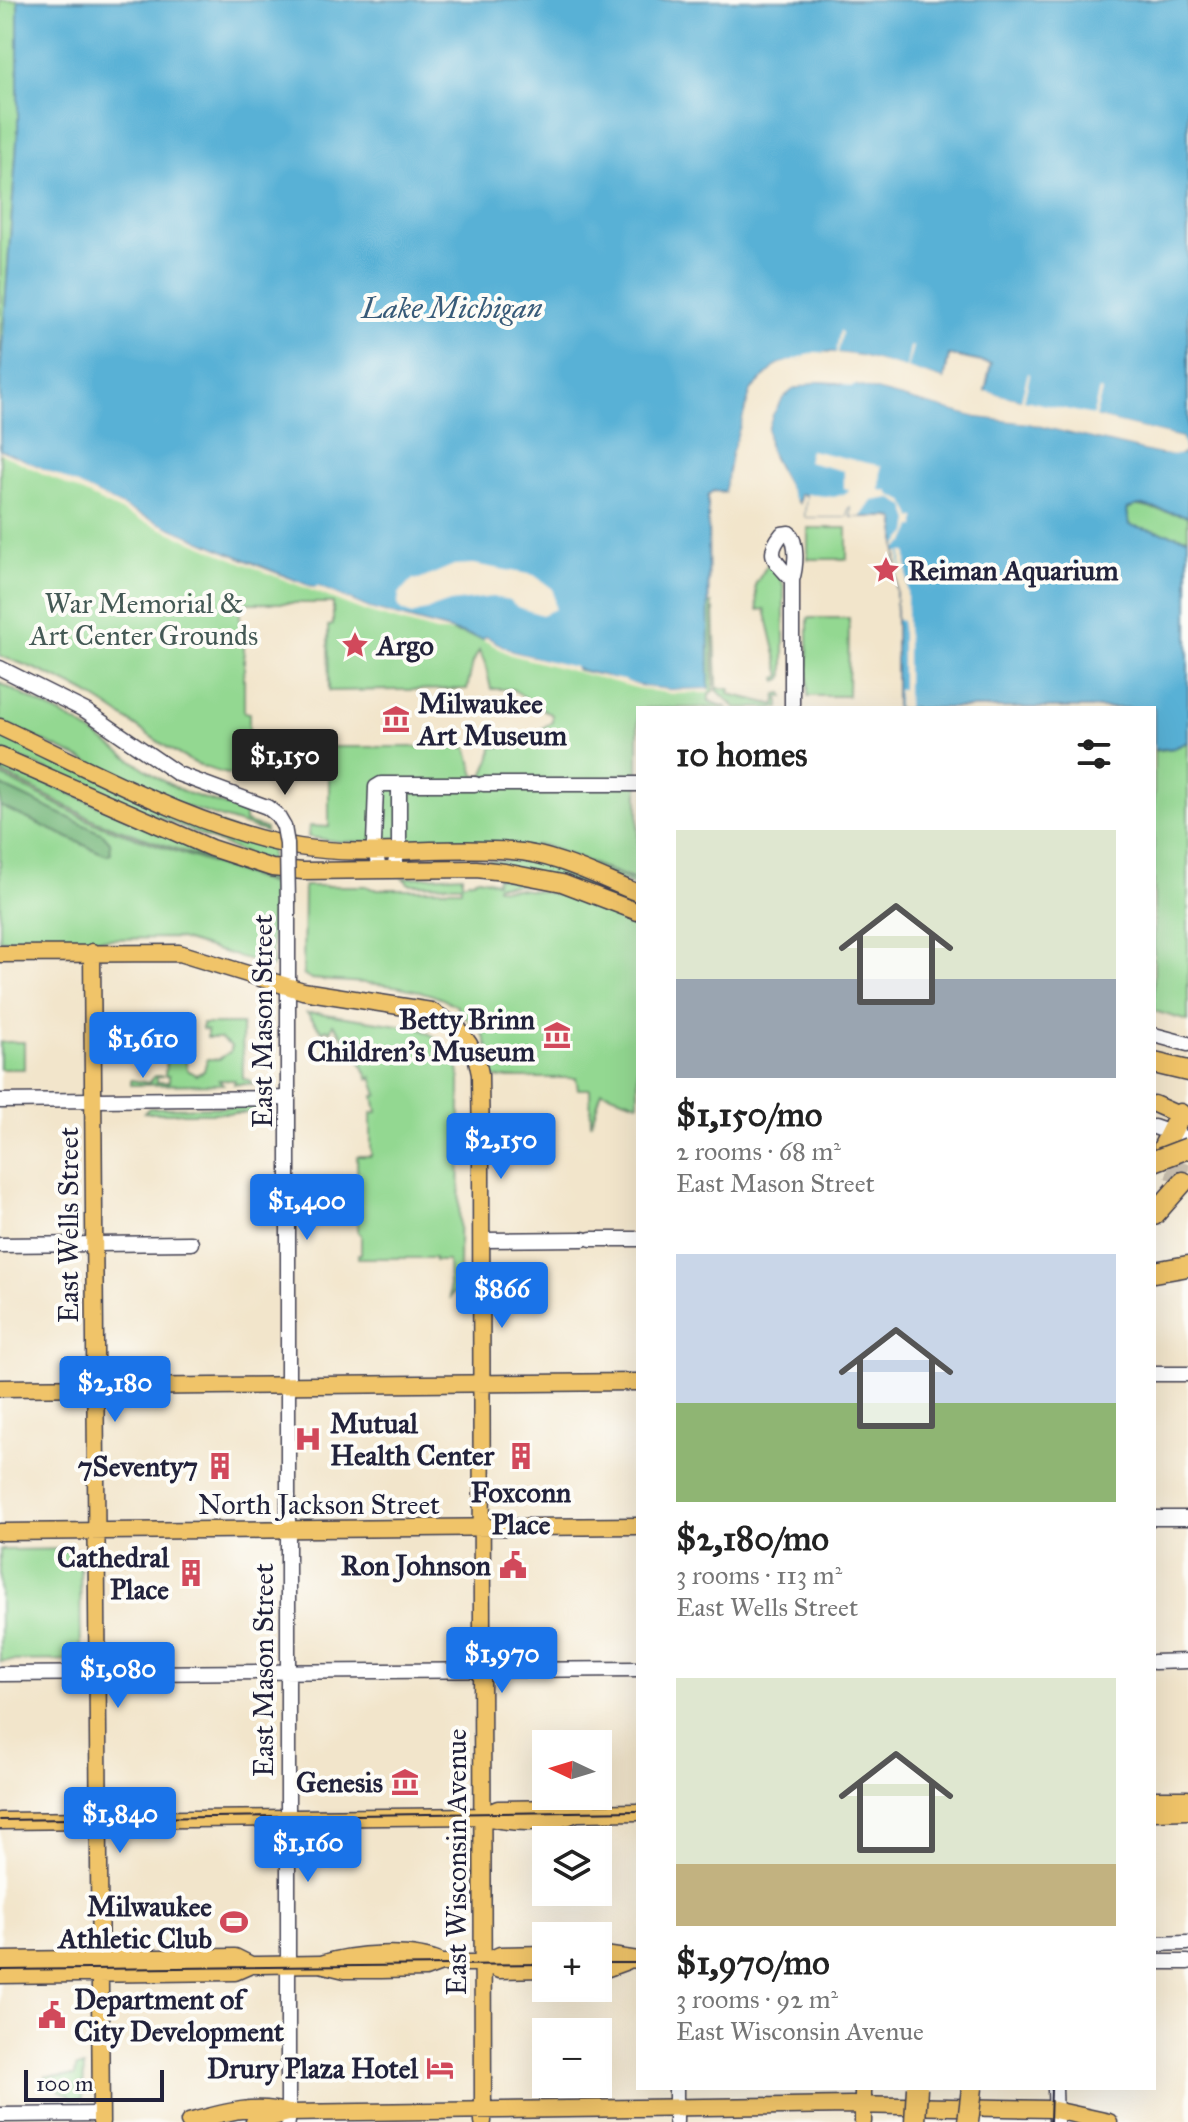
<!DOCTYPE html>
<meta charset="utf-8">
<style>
body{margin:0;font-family:"IM FELL Great Primer",serif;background:#f2f2f2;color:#222;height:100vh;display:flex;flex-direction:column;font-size:30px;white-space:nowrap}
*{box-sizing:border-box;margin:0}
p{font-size:26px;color:#767676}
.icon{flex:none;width:44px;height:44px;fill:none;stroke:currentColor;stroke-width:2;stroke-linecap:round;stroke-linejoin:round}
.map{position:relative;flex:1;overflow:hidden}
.side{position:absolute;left:636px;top:706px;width:520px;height:1384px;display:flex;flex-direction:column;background:#fff;border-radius:0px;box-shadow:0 8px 32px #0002}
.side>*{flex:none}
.needle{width:52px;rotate:274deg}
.fabs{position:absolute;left:532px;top:1730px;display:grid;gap:16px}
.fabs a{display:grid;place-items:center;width:80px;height:80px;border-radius:0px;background:#fff;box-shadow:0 8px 32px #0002;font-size:40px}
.scale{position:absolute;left:24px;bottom:20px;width:140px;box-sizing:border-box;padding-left:8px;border:4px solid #22223b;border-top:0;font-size:22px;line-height:28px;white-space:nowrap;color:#22223b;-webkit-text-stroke:6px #fdfcf7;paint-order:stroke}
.price{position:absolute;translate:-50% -68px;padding:0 18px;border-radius:8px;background:#1a73e8;color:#fff;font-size:26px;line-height:52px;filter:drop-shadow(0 2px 4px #0008)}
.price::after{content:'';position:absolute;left:50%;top:48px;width:24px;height:18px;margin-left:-12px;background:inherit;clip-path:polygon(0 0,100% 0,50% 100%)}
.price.active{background:#222;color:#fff}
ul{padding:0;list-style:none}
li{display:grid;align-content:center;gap:16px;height:424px;padding:0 40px}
li span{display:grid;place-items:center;height:248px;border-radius:0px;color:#555}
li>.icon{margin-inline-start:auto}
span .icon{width:144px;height:144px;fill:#fffc;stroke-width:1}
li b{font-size:34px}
h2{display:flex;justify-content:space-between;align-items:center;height:96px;padding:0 40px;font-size:34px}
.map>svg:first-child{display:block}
.green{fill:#93d891;stroke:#5a7d66;stroke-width:2}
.forest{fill:#76b87b;stroke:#4c6d5b;stroke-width:2}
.water{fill:#59b1d6;stroke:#3e6a88;stroke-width:2}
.pier{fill:#f2e5cb}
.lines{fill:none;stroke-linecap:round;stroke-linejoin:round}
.highway-tunnel{stroke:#c8beae;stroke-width:20;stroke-dasharray:20 10;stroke-linecap:butt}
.minor-casing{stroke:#413f51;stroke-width:17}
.major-casing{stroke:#413f51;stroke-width:19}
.highway-casing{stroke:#413f51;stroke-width:23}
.minor{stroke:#fff;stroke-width:14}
.major{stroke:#f0c469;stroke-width:16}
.highway{stroke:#f0c469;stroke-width:20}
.tram{stroke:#22223b;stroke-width:2}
.minor-bridge-casing{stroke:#413f51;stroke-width:17;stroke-linecap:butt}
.highway-bridge-casing{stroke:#413f51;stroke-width:23;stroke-linecap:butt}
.minor-bridge{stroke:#fff;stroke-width:14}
.highway-bridge{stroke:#f0c469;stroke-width:20}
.labels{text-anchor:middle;stroke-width:8;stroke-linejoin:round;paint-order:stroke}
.poi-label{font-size:28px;font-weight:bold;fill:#22223b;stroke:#fdfcf7;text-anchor:end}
.park-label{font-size:28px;fill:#445955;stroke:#fdfcf7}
.street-label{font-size:28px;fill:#22223b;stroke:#fdfcf7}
.water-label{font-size:30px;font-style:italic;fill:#385b79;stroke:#fdfcf7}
</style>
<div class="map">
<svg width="1188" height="2122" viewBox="0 0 1188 2122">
<rect width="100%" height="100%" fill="#fdfcf7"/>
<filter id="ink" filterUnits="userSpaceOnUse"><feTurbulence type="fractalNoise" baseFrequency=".0125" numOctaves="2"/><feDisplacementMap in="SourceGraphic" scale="16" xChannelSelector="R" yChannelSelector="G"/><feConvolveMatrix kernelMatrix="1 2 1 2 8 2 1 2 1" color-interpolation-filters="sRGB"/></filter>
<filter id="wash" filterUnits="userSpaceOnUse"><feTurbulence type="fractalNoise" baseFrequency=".006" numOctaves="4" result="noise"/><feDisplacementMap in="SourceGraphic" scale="32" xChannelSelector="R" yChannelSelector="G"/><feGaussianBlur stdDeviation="1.8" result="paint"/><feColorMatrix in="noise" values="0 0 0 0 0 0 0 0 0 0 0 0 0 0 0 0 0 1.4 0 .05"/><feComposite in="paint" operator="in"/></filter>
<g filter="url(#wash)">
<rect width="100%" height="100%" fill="#f2e5cb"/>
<!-- green -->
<path class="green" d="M0,0H18V128L0,376Z
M0,450L133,512L260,567L454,632L483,639L712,603L713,691L709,694V701L728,708H638V881L543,845H533L563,854L638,883V887L553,855L409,845L405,841L341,842L308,837L309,826L329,827V747H467L475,776H483L491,757L492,747L514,746L552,722V715L512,689H491L485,663L479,651L473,662L467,689L329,691L328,626L333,625V603H240V626H244V712L249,713V747H254V756H246V774L254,776C191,778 146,729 96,699C66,681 33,667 0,656Z
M1133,505L1188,516V538L1129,525L1127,510Z
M808,528H847V559H808Z
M768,564L780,577L784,587V674L783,678L777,681L776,678L781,676L765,609L758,610L755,585Z
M714,608L717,688L730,689L729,694L775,705L777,694L782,693L784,697H779V708H736L716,689Z
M808,618H849L848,696H808Z
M0,683L77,723L163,781L187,793L245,812V822L266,829V832L178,804L0,721Z
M0,733L271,846V861L253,857L0,750Z
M1188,742V1021L1154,1011V751L1174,748Z
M0,763L241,867L272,878L271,882L96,821L0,772Z
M0,775L94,823L271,884L272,967L176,938L0,940Z
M489,860L531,861L570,872L638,901V905L490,865Z
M462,875V883L479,878L496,882L497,877L535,885H497V888C546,889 597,899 638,927V1103L602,1091L591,1124L590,1089H578L576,1078H493L491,1055L484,1037L479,1028L458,1011L457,1006C414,981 359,984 311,979L303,975L304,886H366L373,889H461V885L409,884L403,878Z
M318,1013L419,1028L440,1040L456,1062L454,1063L458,1068L460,1082L459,1284L457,1292L452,1294L450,1299L448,1261H435L434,1258H358V1254H361V1235L358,1232L357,1156H371V1113L377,1112L374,1096L378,1095L372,1077L369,1079C360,1058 348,1041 333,1024L330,1032L326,1029L323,1032L307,1013Z
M202,1024H242L243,1079L249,1080L252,1084H234L235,1080H219L223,1084L131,1085V1080L149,1083L155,1076H163L157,1077V1082H169V1076H165L167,1050H176L177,1058L186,1061L187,1070L196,1075L204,1071L207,1059H219L231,1051V1046L220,1038H207V1030L202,1029Z
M0,1042H24V1069H0Z
M270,1107V1113H144L149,1108Z
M80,1549L81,1660L0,1661V1550Z
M76,2067H84L83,2099H71L70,2095L60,2091L58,2087H46V2076H75Z"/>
<!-- forest -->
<path class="forest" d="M0,785L103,834L110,842L111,853L107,855L97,851L0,806Z"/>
<!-- water -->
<path class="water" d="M18,0H1188V516L1139,505L1127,509L1129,525L1188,538V742L1174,748L1154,750V708H896V520L891,517H852L851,506L848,508L847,517H805L807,495L800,494L799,503L793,499L769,450L767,430L772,415L783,397L793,389L817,381L857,385L977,417L1028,423L1160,454H1182V438L985,392L991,364L949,355L944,380L861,356L828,352L778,365L752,389L732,454L725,492L713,491L708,496L709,689L669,690L640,686L513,652L486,637L483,639L370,609L319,587L314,588C254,563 193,539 133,512C89,492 45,469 0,450V376L18,128Z"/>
<!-- pier -->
<path class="pier" d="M840,330L842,333L838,353L861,356L906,368L910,347L913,346L907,368L944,380L943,384L860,360L828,356L801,360L780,368L753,397L736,455L729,493L725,492L732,454L752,390L778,365L815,352L836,353Z
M1028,373L1030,374L1024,400L1093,415L1099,390L1102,391L1095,417L1182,438L1185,451L1178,455L1160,454L1028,423L977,417L857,385L851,387L838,382L817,381L793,389L783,397L772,415L767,430L768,446L772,458L799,507L789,501L765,451L763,429L775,401L791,385L817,377L839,378L850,383L858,381L978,413L1028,419L1160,450L1177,451L1181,449L1179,441L1171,438L984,396L985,391L1021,400Z
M0,450L58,475L133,512L260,567L314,588L317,586L370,609L454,632H436L366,612L262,571L131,516L0,453Z
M810,450L881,466L880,490L889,491V494L904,501L913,518H916V527H913L906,542L896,549L897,545L908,533L910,520L905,506L891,498L872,501L861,517H852L851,506L848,508L847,517H805L807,494L834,497L847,493L849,490L844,488V471L807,462Z
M897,552H900L901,577L902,552H907V708H898V690L902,689V621L897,620Z
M473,564L534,575L553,589L555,609L542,615L517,607L510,600L492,597L450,602L412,615L402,611L398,604L399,594L413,579L419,580L454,565Z
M486,637L513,652L575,667L577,671L623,680L640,686L669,690L709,689V693L673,694L640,689L511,655L483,640Z"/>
</g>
<g filter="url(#ink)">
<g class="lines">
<!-- highway-tunnel -->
<path class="highway-tunnel" d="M1175,1181L1188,1139"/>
<!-- minor casing -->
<g class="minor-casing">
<path id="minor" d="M789,533C798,543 796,567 792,580C776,561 764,556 782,534Z
M792,580V708
M0,668L86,711L178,774L267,807L277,815L284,827
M483,784H638
M379,870L374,843L376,787L381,784H475
M394,870L399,843V784
M288,904V2122
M1154,1035L1188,1044
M0,1101L287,1098
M1154,1127L1188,1139
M591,1239H638
M481,1240L583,1239
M0,1245L191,1243
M1154,1374H1188
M1154,1518H1188
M1154,1662L1188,1661
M0,1674L638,1669
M1154,1944L1188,1943
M1154,1962H1188
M1055,2088L1056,2122
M0,2115L101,2114
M676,2122V2088"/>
</g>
<!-- major casing -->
<g class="major-casing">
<path id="major" d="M0,727C90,769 202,831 299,847C369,858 441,845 512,851C556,854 598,877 638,893
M0,756L211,848L272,868L303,871L476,869L505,872L562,883L638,912
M92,952L101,2122
M0,954L179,953L303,991L431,1011L457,1027L469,1044L477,1060L480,1074L481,1160L483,2122
M1154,1104L1188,1119
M0,1388L638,1382
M0,1532L638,1526
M1154,1799H1188
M1154,1812L1188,1811
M482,1816L498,1809L561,1808L577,1813L638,1812
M0,1821L482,1816C511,1824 550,1825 577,1813
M598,1954L638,1960
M0,1960L235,1957L251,1965
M483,1963L500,1955L546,1954
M321,1964C352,1954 411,1949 441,1963
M598,1968H608L627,1961
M0,1975L235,1972L251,1965H259L320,1964L345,1970H381L425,1969L441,1963H483L499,1970L546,1969
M189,2122C222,2113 255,2103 288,2113L850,2105L1050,2109L1109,2122
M254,2122L288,2113
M863,2122V2088"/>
</g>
<!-- highway casing -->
<g class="highway-casing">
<path id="highway" d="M1154,1063L1188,1071
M1164,1146L1180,1114
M1154,1215L1183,1182
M1154,1272L1188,1266"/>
</g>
<!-- minor -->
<use href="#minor" class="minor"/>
<!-- major -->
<use href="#major" class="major"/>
<!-- highway -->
<use href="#highway" class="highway"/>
<!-- tram -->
<path class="tram" d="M0,1820L638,1811
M598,1963H638
M0,1970L546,1964
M1050,2122L1051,2088"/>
<!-- minor-bridge casing -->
<g class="minor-bridge-casing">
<path id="minor-bridge" d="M284,827L287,844L288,904"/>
</g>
<!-- highway-bridge casing -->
<g class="highway-bridge-casing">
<path id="highway-bridge" d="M1154,1161L1188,1148
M915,2122L917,2088
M968,2122L972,2088"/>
</g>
<!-- minor-bridge -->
<use href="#minor-bridge" class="minor-bridge"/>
<!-- highway-bridge -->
<use href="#highway-bridge" class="highway-bridge"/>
</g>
</g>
<!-- icons -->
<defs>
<g id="sight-bare" transform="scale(2.16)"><path d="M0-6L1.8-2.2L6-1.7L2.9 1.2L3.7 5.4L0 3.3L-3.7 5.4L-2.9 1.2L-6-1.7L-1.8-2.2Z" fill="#d1495b" stroke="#fdfcf7" stroke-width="2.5" paint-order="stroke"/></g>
<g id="museum-bare" transform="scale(2.16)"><path d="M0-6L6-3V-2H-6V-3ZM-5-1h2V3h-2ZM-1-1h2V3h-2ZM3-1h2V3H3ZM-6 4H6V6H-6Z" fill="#d1495b" stroke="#fdfcf7" stroke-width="2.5" paint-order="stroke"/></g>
<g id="hospital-bare" transform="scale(2.16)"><path d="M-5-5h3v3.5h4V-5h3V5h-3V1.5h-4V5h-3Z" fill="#d1495b" stroke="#fdfcf7" stroke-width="2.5" paint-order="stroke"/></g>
<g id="building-bare" transform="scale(2.16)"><path d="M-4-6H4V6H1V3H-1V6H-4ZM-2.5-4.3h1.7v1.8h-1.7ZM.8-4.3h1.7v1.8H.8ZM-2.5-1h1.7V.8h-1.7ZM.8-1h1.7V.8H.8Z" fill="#d1495b" stroke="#fdfcf7" stroke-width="2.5" paint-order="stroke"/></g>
<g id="civic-bare" transform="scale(2.16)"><path d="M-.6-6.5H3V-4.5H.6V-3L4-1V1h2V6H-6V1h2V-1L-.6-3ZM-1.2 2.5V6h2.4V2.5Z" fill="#d1495b" stroke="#fdfcf7" stroke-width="2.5" paint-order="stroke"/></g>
<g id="stadium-bare" transform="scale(2.16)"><path d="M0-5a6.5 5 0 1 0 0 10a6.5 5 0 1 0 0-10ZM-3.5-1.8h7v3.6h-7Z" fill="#d1495b" stroke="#fdfcf7" stroke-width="2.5" paint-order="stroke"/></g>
<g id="hotel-bare" transform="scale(2.16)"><path d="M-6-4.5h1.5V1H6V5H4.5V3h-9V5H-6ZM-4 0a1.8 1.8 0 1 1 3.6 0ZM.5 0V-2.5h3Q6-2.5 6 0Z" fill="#d1495b" stroke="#fdfcf7" stroke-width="2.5" paint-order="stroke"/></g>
</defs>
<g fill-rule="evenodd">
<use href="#sight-bare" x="886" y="570"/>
<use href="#sight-bare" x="355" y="645"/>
<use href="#museum-bare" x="396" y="719"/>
<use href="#museum-bare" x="557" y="1035"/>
<use href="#hospital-bare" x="308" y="1439"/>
<use href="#building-bare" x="521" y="1456"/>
<use href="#building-bare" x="220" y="1466"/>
<use href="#civic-bare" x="513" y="1565"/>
<use href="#building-bare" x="191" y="1573"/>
<use href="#museum-bare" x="405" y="1782"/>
<use href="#stadium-bare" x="234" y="1922"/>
<use href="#civic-bare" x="52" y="2015"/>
<use href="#hotel-bare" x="440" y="2068"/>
</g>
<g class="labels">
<!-- poi labels -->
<g class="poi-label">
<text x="908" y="580" text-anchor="start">Reiman Aquarium</text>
<text x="377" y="655" text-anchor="start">Argo</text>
<text x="418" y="713" text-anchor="start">Milwaukee<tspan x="418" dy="32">Art Museum</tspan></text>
<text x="535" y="1029">Betty Brinn<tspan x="535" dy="32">Children's Museum</tspan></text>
<text x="330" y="1433" text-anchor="start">Mutual<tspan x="330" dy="32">Health Center</tspan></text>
<text x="198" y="1476">7Seventy7</text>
<text x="521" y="1502" text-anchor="middle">Foxconn<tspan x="521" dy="32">Place</tspan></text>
<text x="169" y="1567">Cathedral<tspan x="169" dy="32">Place</tspan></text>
<text x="491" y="1575">Ron Johnson</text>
<text x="383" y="1792">Genesis</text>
<text x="212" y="1916">Milwaukee<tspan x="212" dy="32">Athletic Club</tspan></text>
<text x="74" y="2009" text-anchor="start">Department of<tspan x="74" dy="32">City Development</tspan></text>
<text x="418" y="2078">Drury Plaza Hotel</text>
</g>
<!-- park labels -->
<g class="park-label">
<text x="144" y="613">War Memorial &amp;<tspan x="144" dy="32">Art Center Grounds</tspan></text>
</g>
<!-- street labels -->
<g class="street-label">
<text transform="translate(262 1021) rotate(-90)" y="10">East Mason Street</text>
<text transform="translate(68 1225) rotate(-90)" y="10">East Wells Street</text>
<text x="319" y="1514">North Jackson Street</text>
<text transform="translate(263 1670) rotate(-90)" y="10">East Mason Street</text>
<text transform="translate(456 1862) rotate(-90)" y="10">East Wisconsin Avenue</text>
</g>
<!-- water labels -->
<g class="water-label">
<text x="452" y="318">Lake Michigan</text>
</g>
</g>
</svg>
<div class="fabs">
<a><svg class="needle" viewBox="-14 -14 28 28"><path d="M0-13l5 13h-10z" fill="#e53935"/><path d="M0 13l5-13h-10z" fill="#767676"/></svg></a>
<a><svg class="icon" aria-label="layers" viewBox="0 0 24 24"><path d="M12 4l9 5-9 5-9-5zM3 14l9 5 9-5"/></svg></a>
<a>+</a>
<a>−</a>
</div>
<div class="scale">100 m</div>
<b class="price active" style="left:285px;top:797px">$1,150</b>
<b class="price" style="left:143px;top:1080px">$1,610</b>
<b class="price" style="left:501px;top:1181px">$2,150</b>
<b class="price" style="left:307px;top:1242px">$1,400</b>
<b class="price" style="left:502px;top:1330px">$866</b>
<b class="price" style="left:115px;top:1424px">$2,180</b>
<b class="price" style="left:502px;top:1695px">$1,970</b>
<b class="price" style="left:118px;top:1710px">$1,080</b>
<b class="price" style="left:120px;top:1855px">$1,840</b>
<b class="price" style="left:308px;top:1884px">$1,160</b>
<section class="side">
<h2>10 homes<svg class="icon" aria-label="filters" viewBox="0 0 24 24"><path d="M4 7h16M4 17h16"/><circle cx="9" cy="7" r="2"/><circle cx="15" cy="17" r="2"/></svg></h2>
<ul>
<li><span style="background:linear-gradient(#dfe7d0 60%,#9aa5b1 0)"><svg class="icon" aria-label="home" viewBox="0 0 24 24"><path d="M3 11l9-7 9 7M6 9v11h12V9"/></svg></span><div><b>$1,150/mo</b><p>2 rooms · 68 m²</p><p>East Mason Street</p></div></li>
<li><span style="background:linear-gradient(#c9d6e8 60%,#8fb573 0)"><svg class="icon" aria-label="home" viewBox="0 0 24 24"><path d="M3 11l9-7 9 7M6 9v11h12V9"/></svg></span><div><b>$2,180/mo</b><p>3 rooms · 113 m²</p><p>East Wells Street</p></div></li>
<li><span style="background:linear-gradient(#dfe7d0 75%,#c2b280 0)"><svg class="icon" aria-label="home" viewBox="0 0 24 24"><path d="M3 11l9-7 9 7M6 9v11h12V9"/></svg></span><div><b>$1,970/mo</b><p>3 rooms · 92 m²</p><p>East Wisconsin Avenue</p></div></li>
</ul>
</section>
</div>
